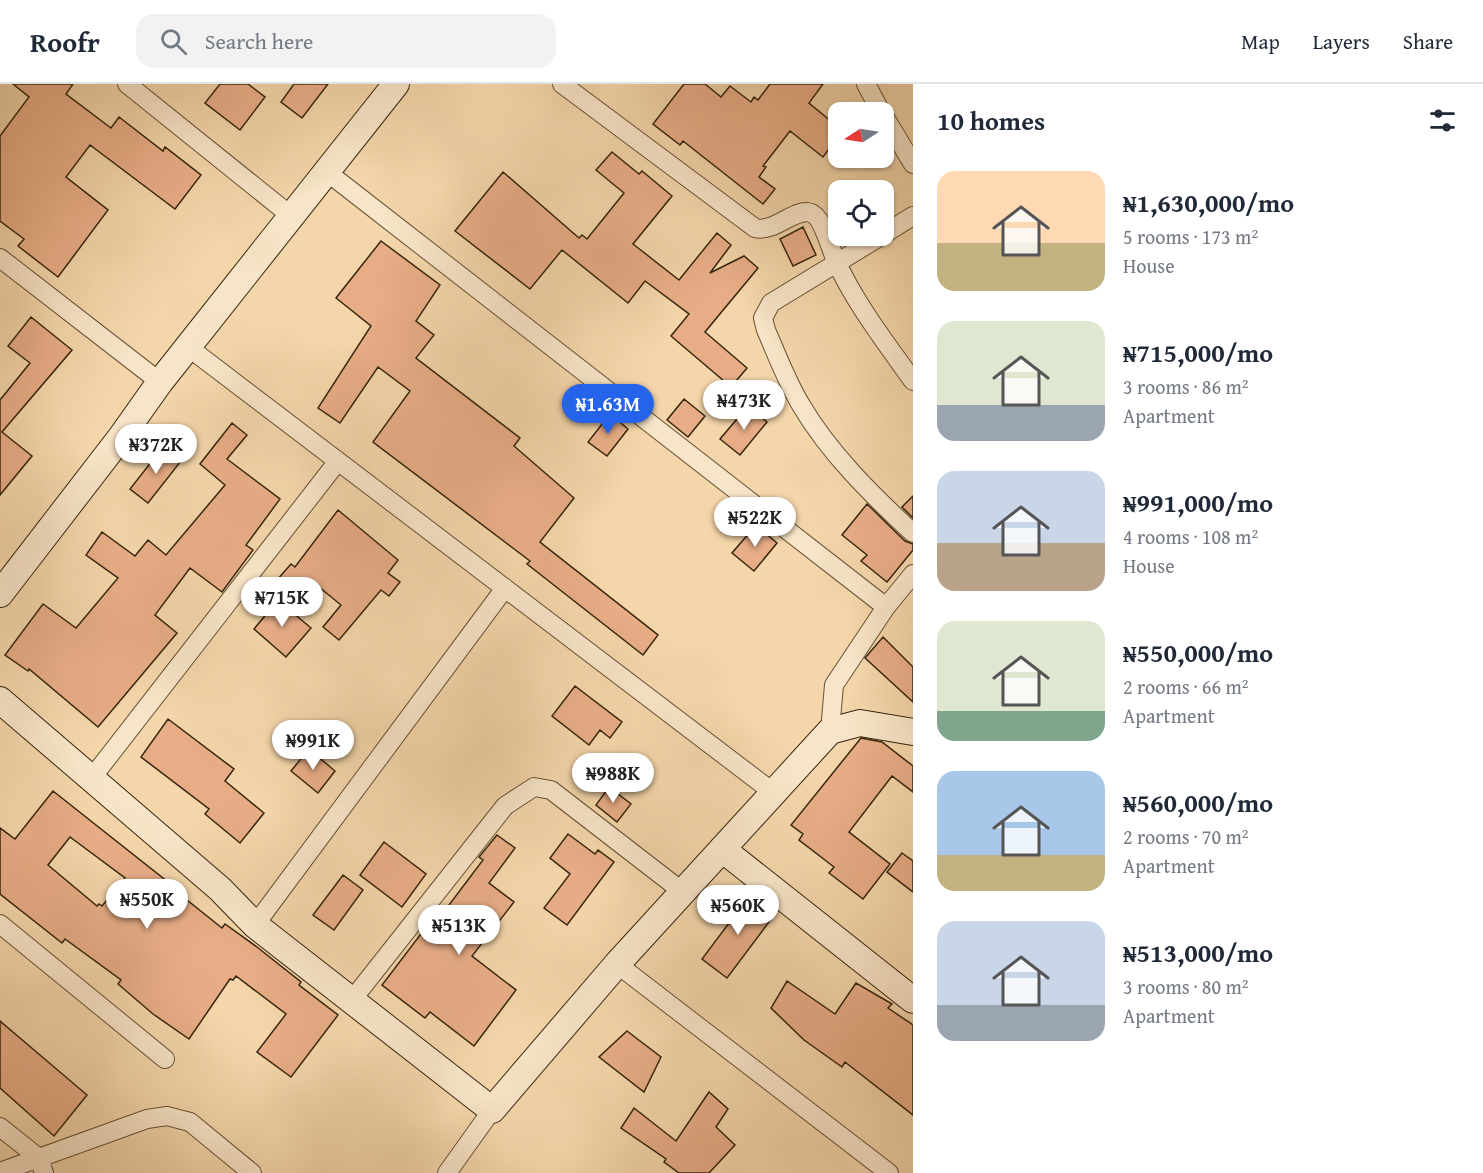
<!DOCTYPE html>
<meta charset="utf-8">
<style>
body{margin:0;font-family:"Gentium Book Plus",serif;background:#f2f2f3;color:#1f2937;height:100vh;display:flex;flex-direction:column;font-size:22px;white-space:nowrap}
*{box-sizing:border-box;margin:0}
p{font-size:20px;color:#747a83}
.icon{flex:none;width:33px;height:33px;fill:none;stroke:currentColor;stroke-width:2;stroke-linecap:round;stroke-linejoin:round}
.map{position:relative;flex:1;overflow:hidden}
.drawer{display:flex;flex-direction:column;background:#fff;width:570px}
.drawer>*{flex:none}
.needle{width:39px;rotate:258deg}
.tools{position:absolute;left:828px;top:18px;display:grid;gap:12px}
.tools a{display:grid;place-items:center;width:66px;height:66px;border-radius:12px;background:#fff;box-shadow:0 2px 4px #0004;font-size:30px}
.price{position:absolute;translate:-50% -51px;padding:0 14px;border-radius:21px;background:#fff;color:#222;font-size:20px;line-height:39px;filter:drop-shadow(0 2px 3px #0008)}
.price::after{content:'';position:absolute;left:50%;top:36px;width:18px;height:14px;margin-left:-9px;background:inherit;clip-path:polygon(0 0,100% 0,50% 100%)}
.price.selected{background:#2563eb;color:#fff}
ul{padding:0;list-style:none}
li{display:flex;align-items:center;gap:18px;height:150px;padding:0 24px}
li span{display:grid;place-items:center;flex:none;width:168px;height:120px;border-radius:18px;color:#555}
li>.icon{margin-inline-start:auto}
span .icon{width:72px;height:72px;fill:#fffc;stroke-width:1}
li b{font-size:26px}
h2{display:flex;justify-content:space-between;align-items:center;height:72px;padding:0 24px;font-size:26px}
header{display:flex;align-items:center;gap:36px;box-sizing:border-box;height:84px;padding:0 30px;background:#fff;border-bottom:2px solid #e0e1e3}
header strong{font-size:28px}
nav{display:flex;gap:33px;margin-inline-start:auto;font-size:21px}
.search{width:420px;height:54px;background:#f2f2f3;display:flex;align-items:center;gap:15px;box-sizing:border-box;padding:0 21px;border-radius:18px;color:#747a83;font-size:22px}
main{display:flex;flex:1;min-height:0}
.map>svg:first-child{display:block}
.building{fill:#e8ad87;stroke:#35250d;stroke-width:1.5;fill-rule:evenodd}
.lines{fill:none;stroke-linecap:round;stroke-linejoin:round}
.street-casing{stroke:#655134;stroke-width:20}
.secondary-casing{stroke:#35250d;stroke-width:28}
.street{stroke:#f8e4c8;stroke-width:18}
.secondary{stroke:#f8e4c8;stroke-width:26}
</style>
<header>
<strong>Roofr</strong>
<div class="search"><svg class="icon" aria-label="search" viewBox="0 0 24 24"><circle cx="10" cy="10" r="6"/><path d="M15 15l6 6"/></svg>Search here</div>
<nav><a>Map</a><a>Layers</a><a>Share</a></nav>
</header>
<main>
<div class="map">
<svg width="913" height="1089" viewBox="0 0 913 1089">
<rect width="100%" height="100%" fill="#f4d6aa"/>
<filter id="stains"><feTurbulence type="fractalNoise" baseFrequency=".00333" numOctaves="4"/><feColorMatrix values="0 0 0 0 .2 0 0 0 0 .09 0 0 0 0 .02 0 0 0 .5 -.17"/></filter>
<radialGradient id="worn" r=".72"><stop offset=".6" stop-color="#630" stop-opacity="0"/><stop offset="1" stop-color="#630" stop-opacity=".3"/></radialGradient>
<!-- building -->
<path class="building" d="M13,0H73L66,10L111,44L119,33L163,67L165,63L201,91L175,125L90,61L66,93L108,126L58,193L18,162L24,155L0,137V52L29,13Z
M220,0H248L265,13L240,46L205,19Z
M294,0H328L302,34L281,18Z
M684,0H705L721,13L730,2L751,18L754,13L758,16L770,0H823L809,19L838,43V53L823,73L790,47L763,82L766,83L759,93L775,105L763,120L683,57L680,61L653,40Z
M612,68L639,90L642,87L672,112L633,160L679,196L717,149L731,161L710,189L744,172L758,184L705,248L747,284L731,303L671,252L689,230L645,197L628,219L562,166L530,205L455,147L503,88L579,154L582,151L587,155L624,109L596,86Z
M803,143L816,171L793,182L780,155Z
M381,157L440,201L416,237L434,251L416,274L520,354L514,362L574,414L540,458L658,551L643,571L527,480L530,477L373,358L410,307L378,283L340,339L318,324L371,242L336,214Z
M31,233L72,266L2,348L32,372L0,411V316L30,279L8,262Z
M684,315L705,332L688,353L667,336Z
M748,322L767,338L740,371L720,355Z
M610,330L628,345L607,372L588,358Z
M232,339L247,351L227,375L280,415L246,461L253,466L222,508L190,484L155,531L177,549L98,643L29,585L28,587L5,571L43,520L76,544L118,494L86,471L102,448L135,472L148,456L166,471L225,401L200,380Z
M163,363L181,377L148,419L130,405Z
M913,412V434L902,423Z
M867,420L905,457L913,460V466L887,498L861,477L867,471L842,451Z
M338,426L398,476L388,489L400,498L389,512L381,506L339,556L323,543L341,521L314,499L293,524L270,504L291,480L295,483Z
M756,441L777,459L754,487L732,469Z
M278,516L311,544L286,573L254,545Z
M883,553L913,583V618L865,574Z
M575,602L622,638L610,654L600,646L589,661L552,632Z
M168,635L234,685L225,697L264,729L240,759L205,730L209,725L141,673Z
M861,654L882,658L913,682V708L892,692L849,748L890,780L863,815L829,789L834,783L799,756L803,750L791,741Z
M309,665L335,687L318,709L291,687Z
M609,703L631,720L617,738L596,721Z
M53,707L173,802L172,804L222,844L225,840L257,863L301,898L299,901L338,931L291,993L257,968L286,930L236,892L233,896L230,895L189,955L153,930L118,900L121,896L65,855L62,859L0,810V744L15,755ZM70,753L125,794L102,822L99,820L97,822L48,781Z
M568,750L595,770L598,766L614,778L567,841L544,824L570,790L550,774Z
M497,751L515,764L489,799L514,818L472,872L516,906L474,962L430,928L425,934L382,901L430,838L434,841L483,776L479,773Z
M384,758L426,790L402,823L360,791Z
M902,769L913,777V808L887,788Z
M343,791L363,806L334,846L313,831Z
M750,811L775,830L727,894L702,875Z
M787,897L835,930L856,899L892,920L888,924L913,941V1031L845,978L842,983L804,956L771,924Z
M0,937L87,1011L54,1052L0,1004Z
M627,947L661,973L644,1008L599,973Z
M709,1008L728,1025L716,1043L735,1061L709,1089H679L664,1078L666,1075L621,1044L634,1024L676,1057Z"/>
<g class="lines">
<!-- street casing -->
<g class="street-casing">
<path id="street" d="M127,0L290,131
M562,0L755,144C775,149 795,123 811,129C822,132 831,166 836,177C855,219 886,259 913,297
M866,0L881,28
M884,32L913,80
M327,88L886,523
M884,150L913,132
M881,152L771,219L763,234L766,246C777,271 787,298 801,321C829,369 872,411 913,449
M0,174L160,298
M188,263L774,709
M830,647L834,601L886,523L913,490
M91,695L338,377
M0,840L165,975
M255,841L505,504
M617,880L889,1089
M352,916L505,722L534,703L551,706L683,808
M0,1043L39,1074L44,1089
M0,1088L147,1035L167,1032L190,1038L252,1089
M447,1089L492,1026"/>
</g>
<!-- secondary casing -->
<g class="secondary-casing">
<path id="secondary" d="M0,510L121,353L160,298L396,0
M0,616L220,805L255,841L492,1026L617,880L830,647L860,639L913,648
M722,765L913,916"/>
</g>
<!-- street -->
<use href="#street" class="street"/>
<!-- secondary -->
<use href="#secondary" class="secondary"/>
</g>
<rect width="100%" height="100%" filter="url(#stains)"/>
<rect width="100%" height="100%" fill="url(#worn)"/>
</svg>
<div class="tools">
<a><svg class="needle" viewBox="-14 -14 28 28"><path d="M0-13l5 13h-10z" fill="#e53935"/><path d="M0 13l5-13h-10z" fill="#747a83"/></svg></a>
<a><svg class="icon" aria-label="locate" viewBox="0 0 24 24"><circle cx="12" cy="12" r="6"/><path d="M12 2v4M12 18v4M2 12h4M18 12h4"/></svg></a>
</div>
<b class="price" style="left:744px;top:347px">₦473K</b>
<b class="price selected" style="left:608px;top:351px">₦1.63M</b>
<b class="price" style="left:156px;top:391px">₦372K</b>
<b class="price" style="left:755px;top:464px">₦522K</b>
<b class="price" style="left:282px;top:544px">₦715K</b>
<b class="price" style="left:313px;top:687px">₦991K</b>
<b class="price" style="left:613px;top:720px">₦988K</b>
<b class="price" style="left:147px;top:846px">₦550K</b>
<b class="price" style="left:738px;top:852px">₦560K</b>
<b class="price" style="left:459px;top:872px">₦513K</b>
</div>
<section class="drawer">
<h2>10 homes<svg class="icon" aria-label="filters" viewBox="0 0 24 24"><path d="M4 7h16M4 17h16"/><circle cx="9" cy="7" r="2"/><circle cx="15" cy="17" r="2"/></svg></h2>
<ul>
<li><span style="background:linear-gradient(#ffd9b3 60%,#c2b280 0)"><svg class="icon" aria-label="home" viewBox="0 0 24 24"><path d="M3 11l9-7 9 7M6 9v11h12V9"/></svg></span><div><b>₦1,630,000/mo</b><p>5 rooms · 173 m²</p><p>House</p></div></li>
<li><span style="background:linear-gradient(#dfe7d0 70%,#9aa5b1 0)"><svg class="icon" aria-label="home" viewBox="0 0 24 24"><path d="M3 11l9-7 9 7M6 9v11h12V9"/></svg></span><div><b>₦715,000/mo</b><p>3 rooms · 86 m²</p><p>Apartment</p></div></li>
<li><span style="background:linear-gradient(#c9d6e8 60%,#b9a48a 0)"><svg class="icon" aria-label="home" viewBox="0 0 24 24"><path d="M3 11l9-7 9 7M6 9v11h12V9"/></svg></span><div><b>₦991,000/mo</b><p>4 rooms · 108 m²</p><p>House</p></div></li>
<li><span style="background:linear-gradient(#dfe7d0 75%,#7fa58c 0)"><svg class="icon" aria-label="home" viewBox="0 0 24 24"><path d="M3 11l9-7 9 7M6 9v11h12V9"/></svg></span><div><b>₦550,000/mo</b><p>2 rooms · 66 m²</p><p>Apartment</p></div></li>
<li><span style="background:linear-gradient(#a9c7e8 70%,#c2b280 0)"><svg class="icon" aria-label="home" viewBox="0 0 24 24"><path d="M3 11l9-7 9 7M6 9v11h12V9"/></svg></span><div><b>₦560,000/mo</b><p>2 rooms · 70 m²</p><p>Apartment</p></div></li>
<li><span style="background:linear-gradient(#c9d6e8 70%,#9aa5b1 0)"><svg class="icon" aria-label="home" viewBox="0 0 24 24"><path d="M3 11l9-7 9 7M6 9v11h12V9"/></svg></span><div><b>₦513,000/mo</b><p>3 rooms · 80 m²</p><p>Apartment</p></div></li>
</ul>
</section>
</main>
